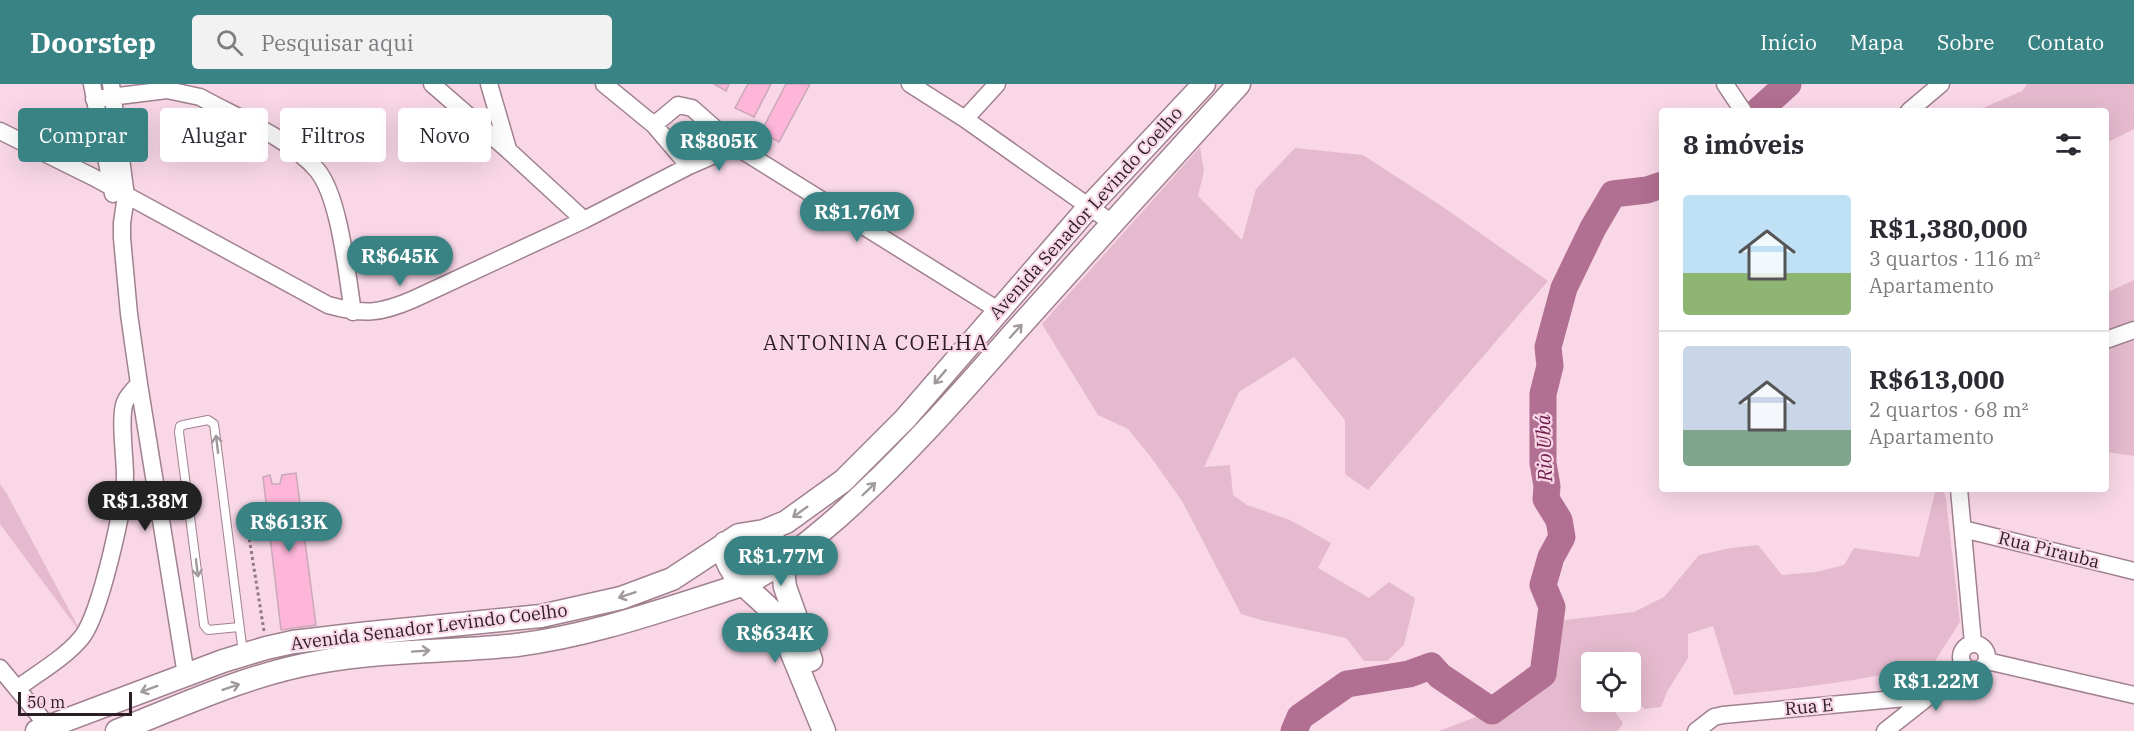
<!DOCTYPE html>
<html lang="pt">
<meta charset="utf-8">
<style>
body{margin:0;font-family:"IBM Plex Serif",serif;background:#f2f2f3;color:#2b2b33;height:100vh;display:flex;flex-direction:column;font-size:22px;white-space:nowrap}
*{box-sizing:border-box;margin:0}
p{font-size:20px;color:#7c7c81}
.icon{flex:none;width:33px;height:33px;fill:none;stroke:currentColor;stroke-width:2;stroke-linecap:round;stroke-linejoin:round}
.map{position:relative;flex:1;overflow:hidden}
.side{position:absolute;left:1659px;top:24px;width:450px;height:384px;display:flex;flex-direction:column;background:#fff;border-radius:6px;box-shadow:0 6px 24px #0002}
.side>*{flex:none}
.guide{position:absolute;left:18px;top:24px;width:570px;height:54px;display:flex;gap:12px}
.buttons{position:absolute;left:1581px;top:568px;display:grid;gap:12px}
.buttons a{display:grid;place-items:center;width:60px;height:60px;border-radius:6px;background:#fff;box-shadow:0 6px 24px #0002;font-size:30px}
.scale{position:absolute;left:18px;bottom:15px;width:114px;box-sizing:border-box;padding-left:6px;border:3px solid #2b1e24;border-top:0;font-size:16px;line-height:21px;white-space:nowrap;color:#2b1e24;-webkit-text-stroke:4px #f9d7e7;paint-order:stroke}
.price{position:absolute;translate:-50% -51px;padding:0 14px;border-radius:21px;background:#3a8385;color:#fff;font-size:20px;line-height:39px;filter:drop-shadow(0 2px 3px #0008)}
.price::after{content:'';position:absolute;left:50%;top:36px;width:18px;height:14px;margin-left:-9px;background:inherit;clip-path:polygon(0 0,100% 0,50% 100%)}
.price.current{background:#222;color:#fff}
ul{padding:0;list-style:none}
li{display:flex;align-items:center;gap:18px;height:150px;padding:0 24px}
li+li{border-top:2px solid #e1e1e2}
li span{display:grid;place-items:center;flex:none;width:168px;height:120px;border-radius:6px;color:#555}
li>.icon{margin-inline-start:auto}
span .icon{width:72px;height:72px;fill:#fffc;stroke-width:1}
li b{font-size:26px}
h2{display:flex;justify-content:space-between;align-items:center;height:72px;padding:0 24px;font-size:26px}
.chip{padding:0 21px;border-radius:6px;background:#fff;box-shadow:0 6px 24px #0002;font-size:21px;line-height:54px}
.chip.current{background:#3a8385;color:#fff}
header{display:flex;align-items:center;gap:36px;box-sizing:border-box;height:84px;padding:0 30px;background:#3a8385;color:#fff}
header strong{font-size:28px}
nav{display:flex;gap:33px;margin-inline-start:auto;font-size:21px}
.search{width:420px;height:54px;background:#f2f2f3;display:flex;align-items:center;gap:15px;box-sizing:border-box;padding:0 21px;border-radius:6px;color:#7c7c81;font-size:22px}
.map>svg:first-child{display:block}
.green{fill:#e5bace}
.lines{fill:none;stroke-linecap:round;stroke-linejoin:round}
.river{stroke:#b16f91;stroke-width:27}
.building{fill:#fdb5d8;stroke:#c9a8b8;stroke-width:1.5}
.lane-casing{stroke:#a0818f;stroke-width:10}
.street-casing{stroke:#a0818f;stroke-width:19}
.secondary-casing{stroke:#a0818f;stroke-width:25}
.path{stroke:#907984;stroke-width:3;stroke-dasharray:3 3;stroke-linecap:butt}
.lane{stroke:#fff;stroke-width:8}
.street{stroke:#fff;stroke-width:16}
.secondary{stroke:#fff;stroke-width:22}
.oneway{stroke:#a09a9c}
.labels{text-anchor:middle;stroke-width:4.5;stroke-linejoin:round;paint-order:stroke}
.street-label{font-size:18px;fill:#2b1e24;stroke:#f9d7e7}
.water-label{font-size:20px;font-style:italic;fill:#6b1b4b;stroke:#f9d7e7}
.quarter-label{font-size:21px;letter-spacing:1.5px;fill:#2b1e24;stroke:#f9d7e7}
</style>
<header>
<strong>Doorstep</strong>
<div class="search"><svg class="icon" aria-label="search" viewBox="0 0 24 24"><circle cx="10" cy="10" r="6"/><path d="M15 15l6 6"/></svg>Pesquisar aqui</div>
<nav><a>Início</a><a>Mapa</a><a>Sobre</a><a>Contato</a></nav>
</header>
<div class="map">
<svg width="2134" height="647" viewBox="0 0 2134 647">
<rect width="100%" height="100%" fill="#f9d7e7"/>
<!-- green -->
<path class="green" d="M2027,0H2134V45L2106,59V27H1976L2022,7Z
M1200,63L1204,87L1198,112L1242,156L1256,105L1295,64L1363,71L1443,123L1548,197L1368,406L1345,390V336L1294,273L1239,308L1204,383L1230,381L1233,411L1247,421L1290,436L1331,459L1318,484L1369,514L1389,498L1415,514L1404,561L1387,577H1364L1346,554L1265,537L1241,530L1182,417L1150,372L1128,345L1098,331L1042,240Z
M2134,196V372L2106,368V209Z
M0,400L7,410L83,552L0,440Z
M1936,405H1943L1946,415L1960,538L1933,580C1867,596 1802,604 1734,611L1713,542L1688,550V574L1668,606L1661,623L1645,625L1631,616L1630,579H1592V618H1608L1623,639L1618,647H1439L1492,627L1553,600L1564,536L1634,528L1664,513L1699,471L1731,464L1758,461L1782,491L1816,488L1844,481L1854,464L1919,473Z"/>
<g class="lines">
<!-- river -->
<path class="river" d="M1758,27L1788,0
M1294,647L1300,633L1347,600L1409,590L1431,582L1440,592L1492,627L1543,590L1552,523L1543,501L1551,473L1562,453L1559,436L1546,415L1547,402L1543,379V310L1550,282L1548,263L1564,204L1593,144L1613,110L1647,106L1662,101"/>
</g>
<!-- building -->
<path class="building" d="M714,0H729L726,7Z
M748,0H771L754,33L735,24Z
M786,0H810L779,58L761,48Z
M296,389L316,541L281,546L263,393L270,391L272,400H280L282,391Z"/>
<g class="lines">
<!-- lane casing -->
<g class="lane-casing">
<path id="lane" d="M239,543L208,546L204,541L179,348L180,342L183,341L208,336L214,340L243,569"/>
</g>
<!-- street casing -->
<g class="street-casing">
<path id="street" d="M92,0L113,110
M432,0L508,66L584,136
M489,0L508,65
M604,0L654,41L689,82
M910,0L965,35L1112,139
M1725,0L1743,27
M94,15L167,6L200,13C236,33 291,55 317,86C340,113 347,192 353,228
M1909,27L1941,0
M965,35L997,0
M654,41L678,21L692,24L735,62L998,226
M0,47L93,93L328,221C364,231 380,230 414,215L584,136L689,82L735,62
M2106,256L2134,246
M139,300L186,591
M1959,405L1973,559
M1963,445L2134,487
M1961 573a13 13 0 1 1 26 0a13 13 0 1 1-26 0Z
M1987,577L2134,611
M0,584L52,647
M18,604C39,588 65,574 82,553C100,530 125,421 125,391C125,373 119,333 125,318C128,311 134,305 139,300L129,230L122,154V139L126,112L111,0
M1696,647L1714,633L1723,631L1927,612
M1885,647L1966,583"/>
</g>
<!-- secondary casing -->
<g class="secondary-casing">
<path id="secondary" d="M764,447L774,457L781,468L785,503L811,576
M725,459C721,492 758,509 777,533L824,647
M37,647L223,577L266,564L293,558L360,550L541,532L621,514L672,495L739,451L764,447L786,438L843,397L905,335L1088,124L1204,0
M117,647C183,621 249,590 319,578C384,566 451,568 517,561C596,551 670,523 745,500C779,483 808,459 837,434C901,377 957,314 1013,250C1088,166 1163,83 1239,0"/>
</g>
<!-- path -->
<path class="path" d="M264,547L249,453L264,450"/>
<!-- lane -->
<use href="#lane" class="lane"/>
<!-- street -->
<use href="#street" class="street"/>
<!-- secondary -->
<use href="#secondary" class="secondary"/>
</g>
<!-- one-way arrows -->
<defs><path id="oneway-shaft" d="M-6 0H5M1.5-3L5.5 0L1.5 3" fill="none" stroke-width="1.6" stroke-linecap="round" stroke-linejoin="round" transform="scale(1.5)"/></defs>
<g class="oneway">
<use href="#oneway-shaft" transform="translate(1016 247) rotate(-48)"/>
<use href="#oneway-shaft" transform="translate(940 293) rotate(130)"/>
<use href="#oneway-shaft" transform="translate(217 360) rotate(-97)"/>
<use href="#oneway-shaft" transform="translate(869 405) rotate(-44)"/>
<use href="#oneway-shaft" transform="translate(800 428) rotate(144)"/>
<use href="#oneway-shaft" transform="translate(197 484) rotate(83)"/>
<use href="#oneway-shaft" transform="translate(627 511) rotate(161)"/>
<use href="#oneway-shaft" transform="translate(421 567) rotate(-4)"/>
<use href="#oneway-shaft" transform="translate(231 603) rotate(-19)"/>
<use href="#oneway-shaft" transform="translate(149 605) rotate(160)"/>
</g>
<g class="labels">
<!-- street labels -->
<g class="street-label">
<text transform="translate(1086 129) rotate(-48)" y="6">Avenida Senador Levindo Coelho</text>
<text transform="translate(2049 466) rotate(14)" y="6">Rua Pirauba</text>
<text transform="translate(429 543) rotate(-7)" y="6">Avenida Senador Levindo Coelho</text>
<text transform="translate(1809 623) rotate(-5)" y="6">Rua E</text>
</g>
<!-- water labels -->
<g class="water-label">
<text transform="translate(1544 364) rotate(-92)" y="7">Rio Ubá</text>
</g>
<!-- quarter labels -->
<g class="quarter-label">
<text x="876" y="266">ANTONINA COELHA</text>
</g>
</g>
</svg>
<div class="buttons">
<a><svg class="icon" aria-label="locate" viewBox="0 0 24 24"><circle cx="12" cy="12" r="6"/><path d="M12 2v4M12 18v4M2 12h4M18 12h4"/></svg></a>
</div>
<div class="scale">50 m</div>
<b class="price" style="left:719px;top:88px">R$805K</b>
<b class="price" style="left:857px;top:159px">R$1.76M</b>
<b class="price" style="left:400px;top:203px">R$645K</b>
<b class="price current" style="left:145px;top:448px">R$1.38M</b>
<b class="price" style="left:289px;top:469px">R$613K</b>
<b class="price" style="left:781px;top:503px">R$1.77M</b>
<b class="price" style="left:775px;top:580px">R$634K</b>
<b class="price" style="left:1936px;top:628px">R$1.22M</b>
<div class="guide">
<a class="chip current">Comprar</a>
<a class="chip">Alugar</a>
<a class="chip">Filtros</a>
<a class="chip">Novo</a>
</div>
<section class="side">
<h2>8 imóveis<svg class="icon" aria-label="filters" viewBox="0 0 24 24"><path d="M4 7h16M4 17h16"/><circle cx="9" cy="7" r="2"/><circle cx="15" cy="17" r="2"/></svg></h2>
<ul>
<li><span style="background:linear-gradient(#bfe0f5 65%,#8fb573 0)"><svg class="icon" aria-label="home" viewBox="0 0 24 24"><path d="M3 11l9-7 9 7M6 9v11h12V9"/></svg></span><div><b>R$1,380,000</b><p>3 quartos · 116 m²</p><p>Apartamento</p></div></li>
<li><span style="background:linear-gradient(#c9d6e8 70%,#7fa58c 0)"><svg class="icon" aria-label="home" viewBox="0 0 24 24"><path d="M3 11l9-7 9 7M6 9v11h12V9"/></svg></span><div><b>R$613,000</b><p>2 quartos · 68 m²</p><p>Apartamento</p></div></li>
</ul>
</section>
</div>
